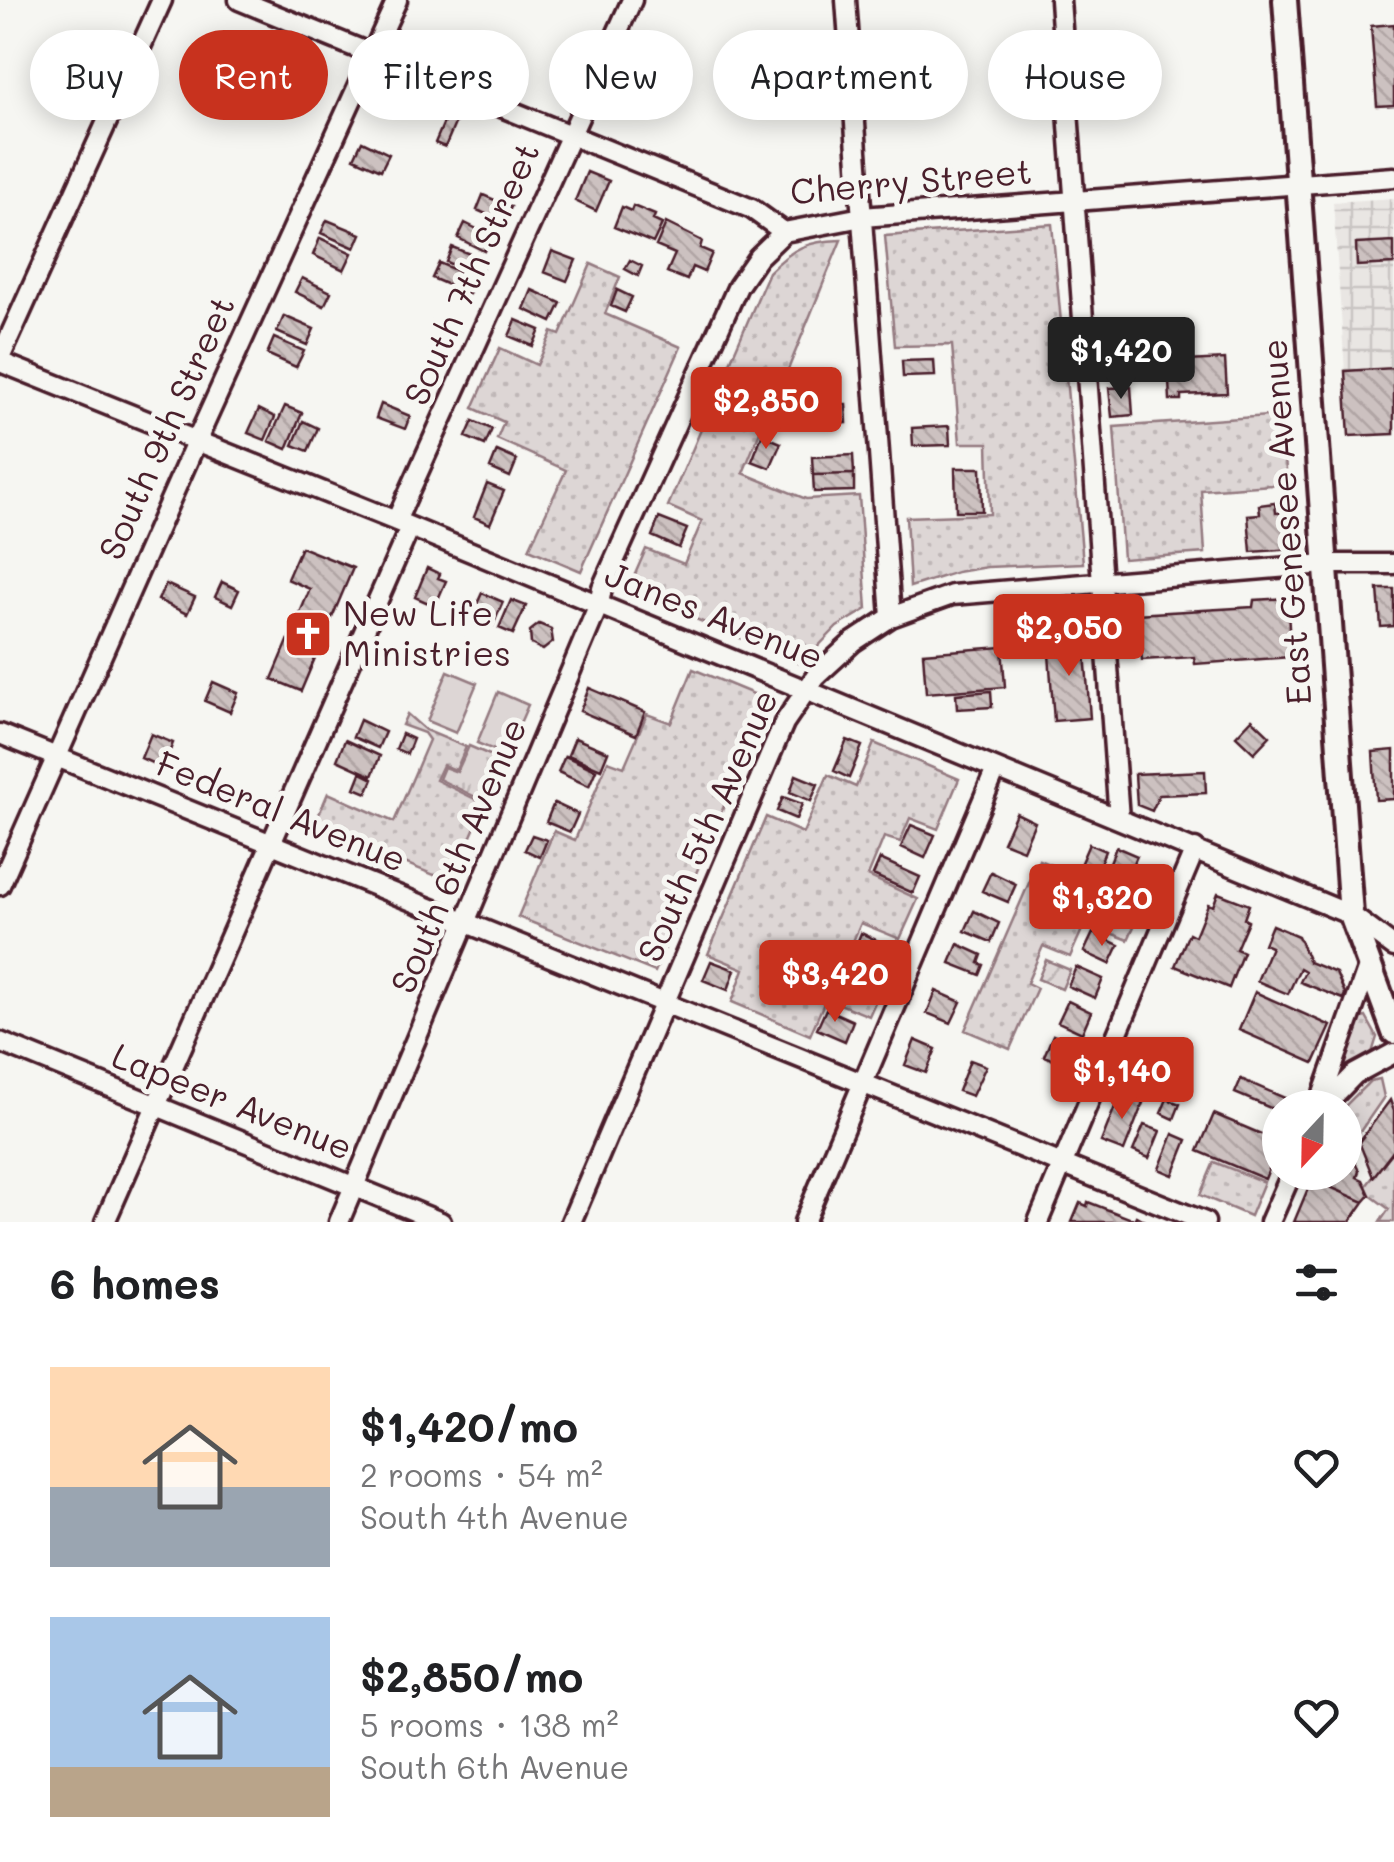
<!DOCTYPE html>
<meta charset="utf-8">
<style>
body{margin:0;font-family:Mali,sans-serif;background:#f2f2f2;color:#202124;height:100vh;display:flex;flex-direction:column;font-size:38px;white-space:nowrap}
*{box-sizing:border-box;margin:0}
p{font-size:32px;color:#757577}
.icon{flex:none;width:55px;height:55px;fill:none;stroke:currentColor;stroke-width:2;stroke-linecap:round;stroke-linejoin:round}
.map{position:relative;height:1222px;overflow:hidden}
.panel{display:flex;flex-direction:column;background:#fff;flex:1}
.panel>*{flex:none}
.hud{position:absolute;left:30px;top:30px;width:1335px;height:90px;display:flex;gap:20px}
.needle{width:65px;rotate:202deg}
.buttons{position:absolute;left:1262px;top:1090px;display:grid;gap:20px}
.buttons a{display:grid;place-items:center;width:100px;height:100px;border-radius:50%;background:#fff;box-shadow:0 5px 25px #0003;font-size:50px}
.price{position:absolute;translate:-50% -85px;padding:0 22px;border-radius:10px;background:#c8321e;color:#fff;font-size:32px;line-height:65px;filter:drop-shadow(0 2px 5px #0008)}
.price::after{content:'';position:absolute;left:50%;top:60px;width:30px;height:22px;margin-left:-15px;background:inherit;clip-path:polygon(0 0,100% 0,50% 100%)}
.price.on{background:#222;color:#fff}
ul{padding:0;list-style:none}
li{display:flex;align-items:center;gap:30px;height:250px;padding:0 50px}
li span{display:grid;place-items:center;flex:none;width:280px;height:200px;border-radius:0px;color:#555}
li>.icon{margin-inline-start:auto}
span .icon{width:120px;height:120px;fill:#fffc;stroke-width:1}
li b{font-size:42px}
h2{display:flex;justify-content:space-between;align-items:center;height:120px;padding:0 50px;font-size:42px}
.tag{padding:0 35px;border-radius:45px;background:#fff;box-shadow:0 5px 25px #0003;font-size:35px;line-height:90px}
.tag.on{background:#c8321e;color:#fff}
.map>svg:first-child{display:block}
.industrial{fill:url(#industrial-grid)}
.grass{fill:url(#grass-dots);stroke:#947a80;stroke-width:2.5}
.park{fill:url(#park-tufts);stroke:#947a80;stroke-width:2.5}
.garden{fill:url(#garden-furrows);stroke:#947a80;stroke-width:2.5}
.pitch{fill:#ddd6d5;stroke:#947a80;stroke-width:2.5}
.building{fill:url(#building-back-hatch);stroke:#4a1f2b;stroke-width:2.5}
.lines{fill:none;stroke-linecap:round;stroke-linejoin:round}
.minor-casing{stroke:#4a1f2b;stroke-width:25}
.major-casing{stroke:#4a1f2b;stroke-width:30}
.minor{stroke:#f6f6f2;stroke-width:18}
.major{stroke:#f6f6f2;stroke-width:22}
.labels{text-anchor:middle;stroke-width:10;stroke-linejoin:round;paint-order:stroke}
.street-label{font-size:35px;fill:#4a1f2b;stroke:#f6f6f2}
.poi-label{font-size:35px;fill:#4a1f2b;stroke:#f6f6f2;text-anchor:start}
</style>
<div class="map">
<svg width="1394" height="1222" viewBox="0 0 1394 1222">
<defs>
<pattern id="industrial-grid" width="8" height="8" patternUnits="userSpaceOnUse" patternTransform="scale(2.5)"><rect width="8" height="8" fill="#e9e6e3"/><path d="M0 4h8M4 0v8" fill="none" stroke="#c9c5c3"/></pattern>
<pattern id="grass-dots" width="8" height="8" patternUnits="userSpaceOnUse" patternTransform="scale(2.5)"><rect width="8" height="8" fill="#ddd6d5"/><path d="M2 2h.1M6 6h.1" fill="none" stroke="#bfb7b7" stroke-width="1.8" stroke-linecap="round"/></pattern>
<pattern id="park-tufts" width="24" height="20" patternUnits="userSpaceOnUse" patternTransform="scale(2.5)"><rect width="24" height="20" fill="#ddd6d5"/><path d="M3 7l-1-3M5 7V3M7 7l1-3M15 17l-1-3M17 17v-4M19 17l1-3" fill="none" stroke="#bfb7b7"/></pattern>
<pattern id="garden-furrows" width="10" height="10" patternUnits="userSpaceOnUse" patternTransform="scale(2.5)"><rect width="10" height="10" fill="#ddd6d5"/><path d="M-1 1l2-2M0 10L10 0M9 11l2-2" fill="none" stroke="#bfb7b7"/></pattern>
<pattern id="building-back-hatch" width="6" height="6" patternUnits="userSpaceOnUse" patternTransform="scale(2.5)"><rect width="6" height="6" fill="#ccc1c0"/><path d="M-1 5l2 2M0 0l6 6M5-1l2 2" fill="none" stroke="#b1a5a5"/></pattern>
</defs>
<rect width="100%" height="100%" fill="#f6f6f2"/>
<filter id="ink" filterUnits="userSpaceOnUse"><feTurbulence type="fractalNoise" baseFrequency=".01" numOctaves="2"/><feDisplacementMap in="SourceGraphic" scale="20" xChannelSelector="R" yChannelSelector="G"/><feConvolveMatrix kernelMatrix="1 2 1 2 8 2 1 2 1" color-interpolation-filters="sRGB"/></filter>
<g filter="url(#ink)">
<!-- industrial -->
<path class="industrial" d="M1394,198V368L1345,371L1333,202Z"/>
<!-- grass -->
<path class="grass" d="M1052,224L1083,563L987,567L957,572L910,587L906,517L990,514L988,443H960L952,345L895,346L885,236Z
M841,240L785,377L777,375L766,401L771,404L743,473L806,499L859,496L867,609L837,627L801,664L628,590L646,549L684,564L702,521L668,506L769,272C793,248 807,241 841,240Z
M591,264L620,277L605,314L681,347L581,571L529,549L566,470L497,439L504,422L473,408L500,348L537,365L552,332L560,335Z
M1282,415L1287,484L1201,490L1205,553L1123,559L1114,427Z
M693,669L768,700L655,972L518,917L554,831L575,840L608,761L624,767L647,714L671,723Z
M407,714L425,730L466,747L456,770L443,765L436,780L485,804L451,882L314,826L328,793L394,822L429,740L424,733L402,725Z
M874,743L959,779L938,829L910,818L900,842L884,837L868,876L918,899L900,939L861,923L847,955L888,973L869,1016L830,1000L824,1003L810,1035L732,1002L744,969L708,954L766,817L803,833L828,775L856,787Z
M1039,860L1144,904L1128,940L1085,923L1070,957L1043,946L1027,983L1037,988L1010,1049L965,1030Z
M1366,1017L1377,1037L1372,1053L1336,1075L1358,1019Z
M1380,1079L1384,1097L1357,1136L1344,1107L1370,1081Z
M1394,1150V1222H1380L1389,1209L1370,1195L1366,1186Z
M1214,1162L1264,1182L1250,1216L1200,1195Z"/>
<!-- park -->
<path class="park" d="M469,746L506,762L488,803L439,779L444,767L457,772Z"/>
<!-- garden -->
<path class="garden" d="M1046,960L1070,970L1062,989L1038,979Z"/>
<!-- pitch -->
<path class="pitch" d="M448,671L477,683L456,733L427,721Z
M498,692L528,705L506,755L477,743Z"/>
<!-- building -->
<path class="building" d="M1394,24V105L1377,106L1371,26Z
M447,115L457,119L445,147L435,143Z
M362,141L389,154L381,170L354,158Z
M587,172L609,181L596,211L575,201Z
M483,195L511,207L504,222L477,210Z
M633,206L655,215L653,220L662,224L653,243L614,227L622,207L631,211Z
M327,220L361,234L355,248L321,233Z
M465,223L491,236L484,251L458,238Z
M666,223L702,241L700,248L712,253L704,272L692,267L687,280L667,272L675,254L656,246Z
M320,238L352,253L344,270L313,255Z
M1394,242V264L1357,266L1356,244Z
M452,247L485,260L479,276L446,262Z
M552,251L576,260L567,281L544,272Z
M630,260L642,266L638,276L625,269Z
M439,263L476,279L469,294L432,278Z
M302,278L331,292L324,306L295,292Z
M532,290L561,303L552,322L524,309Z
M617,290L632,297L625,312L611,306Z
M284,316L314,329L307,345L277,332Z
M516,320L540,330L533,346L509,336Z
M274,338L304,351L296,367L267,354Z
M1225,359L1227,393L1181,395V400H1170L1168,362Z
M934,360L935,376L903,377L902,361Z
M1394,368V434L1349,436L1345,371Z
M778,384L798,390L795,402L775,397Z
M1131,387L1133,415L1112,417L1109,388Z
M381,404L410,416L405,429L376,418Z
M846,404L847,423L807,426V421L799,422L797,405Z
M285,406L302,413L287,449L269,441Z
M259,409L275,417L265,440L248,433Z
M303,421L318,428L308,451L293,445Z
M473,421L492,429L485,445L466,437Z
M949,426L950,445L913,446L912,428Z
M762,435L781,443L770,468L752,461Z
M497,451L517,460L510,477L490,468Z
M853,455L854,474L813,475L812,457Z
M955,468H981L982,511H956Z
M854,474V491L814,492L813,475Z
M487,484L504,491L490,524L474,517Z
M1275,503L1276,513L1290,512L1293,549L1251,552L1248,515L1260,514L1259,505Z
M659,518L687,529L679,548L652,536Z
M301,547L353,568L301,691L272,679L310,589L287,579Z
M427,568L440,574L438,578L446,581L435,606L415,597Z
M222,582L239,590L232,605L215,597Z
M166,584L195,597L187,614L158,600Z
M1378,589H1394V626L1381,627Z
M482,593L503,602L493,625L472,615Z
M1287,598L1291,657L1195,664L1194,657L1142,660L1136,614L1253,607L1254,600Z
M511,600L526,606L513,634L499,628Z
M539,624L551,629L553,642L543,650L531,644L530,631Z
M1084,638L1090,718L1054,721L1048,641Z
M1002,647L1005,687L926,693L923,653Z
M213,682L238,693L230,712L205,701Z
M589,688L645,712L636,735L580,711Z
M991,691L992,707L957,709L956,694Z
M1252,719L1270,736L1254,753L1236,736Z
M360,720L385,732L378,748L353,737Z
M151,734L173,743L163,768L141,758Z
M402,734L413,739L407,754L396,749Z
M575,738L608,752L601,769L568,755Z
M345,740L380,756L372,776L337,760Z
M847,740L862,746L849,778L834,771Z
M1394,750V799L1376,800L1373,752Z
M565,756L596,770L589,786L558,772Z
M1205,771L1206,793L1159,795L1152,811L1137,805L1135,774Z
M361,773L373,779L367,793L355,788Z
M796,775L818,784L811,801L790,792Z
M783,797L802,804L796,819L777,811Z
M554,803L578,814L570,832L546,822Z
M1016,813L1035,822L1023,850L1003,842Z
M911,825L935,835L925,858L901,847Z
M532,835L547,840L540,857L525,850Z
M1089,844L1105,851L1096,874L1079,867Z
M1116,847L1137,856L1124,886L1104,878Z
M880,859L920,877L913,893L873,875Z
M991,872L1016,884L1008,902L982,891Z
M1218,893L1249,905L1244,919L1248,921L1236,949L1243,952L1229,988L1175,966L1189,933L1195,936L1208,904L1213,906Z
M974,911L999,923L991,942L965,931Z
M1272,925L1298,936L1309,962L1336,973L1345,994L1343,999L1300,982L1305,971L1300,968L1288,994L1257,981L1271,947L1264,944Z
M861,933L887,945L878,964L853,953Z
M1093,933L1119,945L1110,964L1084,952Z
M958,944L982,955L979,963L984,965L980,975L950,963Z
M711,961L735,970L728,990L703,980Z
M1076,967L1103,979L1095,998L1068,986Z
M936,991L961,1002L951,1023L927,1013Z
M1255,992L1331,1026L1314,1063L1239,1030Z
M1068,1001L1091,1012L1082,1033L1058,1022Z
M826,1009L853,1021L845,1041L817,1029Z
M1053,1035L1077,1045L1068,1066L1044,1056Z
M915,1040L936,1049L926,1073L905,1065Z
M1150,1052L1186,1067L1176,1091L1139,1076Z
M970,1060L986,1066L972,1096L958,1091Z
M1241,1079L1287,1099L1284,1108H1280V1112L1235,1093Z
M1120,1094L1143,1103L1124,1151L1101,1142Z
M1167,1099L1180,1104L1174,1119L1161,1113Z
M1390,1100L1394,1111V1150L1373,1177L1359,1142Z
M1214,1114L1280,1142L1265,1179L1198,1151Z
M1144,1125L1160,1131L1149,1158L1133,1151Z
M1173,1134L1187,1140L1173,1175L1159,1169Z
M1345,1142L1359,1171L1357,1177L1363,1180L1370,1195L1364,1202L1312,1179L1315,1172H1345Z
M1312,1179L1364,1202L1350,1222H1294Z
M1088,1202L1134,1220L1136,1216L1143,1220L1142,1222H1072L1080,1203L1087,1206Z"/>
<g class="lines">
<!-- minor casing -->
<g class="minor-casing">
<path id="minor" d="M239,0L752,209L784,232L862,217L1394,177
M846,0L891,617
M1060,0L1119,819
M0,358L162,0
M0,362L396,521L1351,915L1394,947
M396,521L632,0
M0,734L1205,1222
M0,885L196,442L397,0
M0,1042L441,1222
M1323,1107L1355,1074L1394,1053
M1318,1108L1369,964
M105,1222L410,527
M339,1222L599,604L602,588L738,286L758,257L784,232
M571,1222L784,723L816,676L853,642L891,617L952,595L1325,564H1394
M804,1222L996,769
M1038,1222L1195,849
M1270,1222L1292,1172"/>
</g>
<!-- major casing -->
<g class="major-casing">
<path id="major" d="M1285,0L1351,915L1394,1032"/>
</g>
<!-- minor -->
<use href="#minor" class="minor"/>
<!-- major -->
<use href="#major" class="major"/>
</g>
</g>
<!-- icons -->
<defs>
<g id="church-square" transform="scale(2.5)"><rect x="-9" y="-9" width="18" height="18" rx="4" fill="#c8321e" stroke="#f6f6f2"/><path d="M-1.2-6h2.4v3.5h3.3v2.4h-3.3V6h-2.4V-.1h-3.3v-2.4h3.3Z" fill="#fff"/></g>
</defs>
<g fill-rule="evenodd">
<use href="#church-square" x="308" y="634"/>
</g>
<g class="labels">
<!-- street labels -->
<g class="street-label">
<text transform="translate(911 182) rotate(-5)" y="12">Cherry Street</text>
<text transform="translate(472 274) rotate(-66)" y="12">South 7th Street</text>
<text transform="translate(167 428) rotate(-66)" y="12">South 9th Street</text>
<text transform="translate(1287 522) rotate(-94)" y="12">East Genesee Avenue</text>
<text transform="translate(714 616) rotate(22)" y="12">Janes Avenue</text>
<text transform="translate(281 812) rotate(22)" y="12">Federal Avenue</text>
<text transform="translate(708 826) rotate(-66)" y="12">South 5th Avenue</text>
<text transform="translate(459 856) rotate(-67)" y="12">South 6th Avenue</text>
<text transform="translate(232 1102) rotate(22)" y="12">Lapeer Avenue</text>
</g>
<!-- poi labels -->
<g class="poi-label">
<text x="343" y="626">New Life<tspan x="343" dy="40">Ministries</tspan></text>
</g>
</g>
</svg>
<div class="buttons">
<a><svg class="needle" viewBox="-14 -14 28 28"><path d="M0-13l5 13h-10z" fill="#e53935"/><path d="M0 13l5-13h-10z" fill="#757577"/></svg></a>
</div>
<b class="price on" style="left:1121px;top:402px">$1,420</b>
<b class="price" style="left:766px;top:452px">$2,850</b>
<b class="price" style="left:1069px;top:679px">$2,050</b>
<b class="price" style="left:1102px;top:949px">$1,320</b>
<b class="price" style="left:835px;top:1025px">$3,420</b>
<b class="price" style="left:1122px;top:1122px">$1,140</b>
<div class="hud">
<a class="tag">Buy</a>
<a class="tag on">Rent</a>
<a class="tag">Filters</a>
<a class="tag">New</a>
<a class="tag">Apartment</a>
<a class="tag">House</a>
</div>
</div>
<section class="panel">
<h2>6 homes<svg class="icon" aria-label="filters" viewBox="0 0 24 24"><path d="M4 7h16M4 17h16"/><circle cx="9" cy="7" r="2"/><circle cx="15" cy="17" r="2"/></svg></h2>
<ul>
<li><span style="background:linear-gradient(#ffd9b3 60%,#9aa5b1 0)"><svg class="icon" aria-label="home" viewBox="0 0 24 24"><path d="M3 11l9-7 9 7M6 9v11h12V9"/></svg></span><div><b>$1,420/mo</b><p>2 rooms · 54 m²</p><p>South 4th Avenue</p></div><svg class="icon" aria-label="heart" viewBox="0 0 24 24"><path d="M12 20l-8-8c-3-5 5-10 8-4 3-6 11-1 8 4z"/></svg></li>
<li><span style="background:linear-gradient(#a9c7e8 75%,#b9a48a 0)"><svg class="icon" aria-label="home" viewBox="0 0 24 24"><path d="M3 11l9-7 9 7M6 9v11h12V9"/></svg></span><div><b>$2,850/mo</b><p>5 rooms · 138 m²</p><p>South 6th Avenue</p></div><svg class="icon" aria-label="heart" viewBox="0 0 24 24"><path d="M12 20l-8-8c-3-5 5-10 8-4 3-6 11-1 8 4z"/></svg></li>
</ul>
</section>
